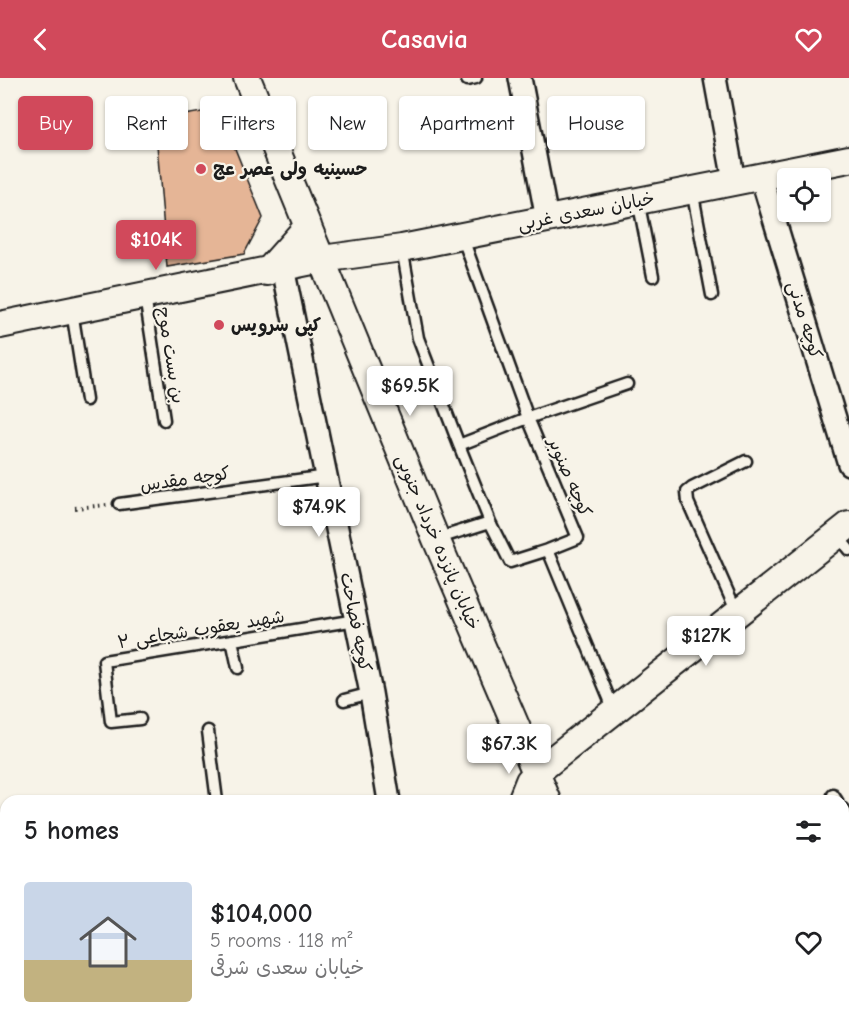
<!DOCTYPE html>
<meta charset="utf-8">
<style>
body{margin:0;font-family:"Comic Neue","Playpen Sans Arabic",sans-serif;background:#f2f2f2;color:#202124;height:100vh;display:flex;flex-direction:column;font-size:22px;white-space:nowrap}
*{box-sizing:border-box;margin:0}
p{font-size:20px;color:#757577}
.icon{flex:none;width:33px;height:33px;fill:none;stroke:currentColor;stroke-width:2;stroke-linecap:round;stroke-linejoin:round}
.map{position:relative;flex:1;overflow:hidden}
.panel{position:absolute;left:0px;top:717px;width:849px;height:236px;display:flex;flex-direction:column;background:#fff;border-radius:18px 18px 0 0;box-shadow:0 2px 4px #0004}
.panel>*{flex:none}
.banner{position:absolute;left:18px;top:18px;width:813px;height:54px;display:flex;gap:12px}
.fabs{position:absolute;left:777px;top:90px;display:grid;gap:12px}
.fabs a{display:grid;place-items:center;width:54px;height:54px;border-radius:6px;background:#fff;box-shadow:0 2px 4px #0004;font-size:30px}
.price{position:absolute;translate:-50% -51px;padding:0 14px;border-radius:6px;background:#fff;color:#222;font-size:20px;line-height:39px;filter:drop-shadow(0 2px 3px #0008)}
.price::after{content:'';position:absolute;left:50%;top:36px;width:18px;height:14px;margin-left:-9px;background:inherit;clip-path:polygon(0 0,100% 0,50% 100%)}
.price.active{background:#d1495b;color:#fff}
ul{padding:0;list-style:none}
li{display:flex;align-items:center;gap:18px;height:150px;padding:0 24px}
li span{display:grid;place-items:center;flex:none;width:168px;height:120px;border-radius:6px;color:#555}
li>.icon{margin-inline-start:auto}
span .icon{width:72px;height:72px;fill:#fffc;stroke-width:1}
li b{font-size:26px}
h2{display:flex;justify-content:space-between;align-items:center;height:72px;padding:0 24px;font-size:26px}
.chip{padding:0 21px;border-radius:6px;background:#fff;box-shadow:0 2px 4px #0004;font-size:21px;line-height:54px}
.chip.active{background:#d1495b;color:#fff}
header{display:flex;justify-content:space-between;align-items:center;height:78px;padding:0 24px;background:#d1495b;color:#fff;font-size:27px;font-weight:600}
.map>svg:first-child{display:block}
.building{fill:#e5b596;stroke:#1c1c1c;stroke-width:1.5}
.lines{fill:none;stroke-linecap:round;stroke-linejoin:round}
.service-casing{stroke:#1c1c1c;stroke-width:15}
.minor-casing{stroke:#1c1c1c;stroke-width:26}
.tertiary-casing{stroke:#1c1c1c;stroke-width:30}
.path{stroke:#1c1c1c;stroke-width:4;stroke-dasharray:1.5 4.5;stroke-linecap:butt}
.service{stroke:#f7f3e8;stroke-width:10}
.minor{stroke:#f7f3e8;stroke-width:21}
.tertiary{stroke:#f7f3e8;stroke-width:26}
.poi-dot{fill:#d1495b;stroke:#f7f3e8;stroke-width:2}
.labels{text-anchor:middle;stroke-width:4.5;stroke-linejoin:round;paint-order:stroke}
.poi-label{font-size:18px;font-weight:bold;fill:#1c1c1c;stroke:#f7f3e8;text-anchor:start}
.street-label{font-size:18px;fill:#1c1c1c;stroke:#f7f3e8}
</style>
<header><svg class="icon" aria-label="back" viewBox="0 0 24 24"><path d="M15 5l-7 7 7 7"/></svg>Casavia<svg class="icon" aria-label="heart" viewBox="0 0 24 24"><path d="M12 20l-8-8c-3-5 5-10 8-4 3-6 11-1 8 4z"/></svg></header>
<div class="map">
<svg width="849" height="952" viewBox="0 0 849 952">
<rect width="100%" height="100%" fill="#f7f3e8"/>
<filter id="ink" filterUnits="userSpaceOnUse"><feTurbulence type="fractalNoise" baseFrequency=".0167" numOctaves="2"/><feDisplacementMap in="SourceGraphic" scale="12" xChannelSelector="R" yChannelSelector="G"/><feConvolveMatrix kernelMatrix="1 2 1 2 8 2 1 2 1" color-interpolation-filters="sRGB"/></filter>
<g filter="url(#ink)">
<!-- building -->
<path class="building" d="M219,31L263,140L244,176L167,189L155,42Z
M534,946H551L544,952H537Z
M554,946H602L604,952H547Z"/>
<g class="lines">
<!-- service casing -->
<g class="service-casing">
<path id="service" d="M467,2L476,0
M692,112L712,217
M638,122L653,198
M462,158L528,340L578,460L548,472L614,632
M402,170L418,260L459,367
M145,218L164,342
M72,233L86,322
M119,426L327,398
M836,456L849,472
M436,461L490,444
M548,472L510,484L490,444L459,367L528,340L627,306
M738,537L688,424L687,414L692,410L746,383
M232,562L238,590
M344,622L371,615
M140,641L111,644L104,583L356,542
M208,653L217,723
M833,717L837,723
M843,731L849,739
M329,952L339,946"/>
</g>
<!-- minor casing -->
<g class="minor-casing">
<path id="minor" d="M520,0L547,141
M715,0L734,103
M761,98L849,386
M283,190L371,615L389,723
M843,809L849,805
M0,922L6,931
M16,946L19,952
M508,946L512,952
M837,946L840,952
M683,952L688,946"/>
</g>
<!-- tertiary casing -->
<g class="tertiary-casing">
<path id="tertiary" d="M247,0L436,461L548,723
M267,194L308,148
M0,247L322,181L402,170L849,81
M521,723L529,703L537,694L849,447
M0,828L6,827
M638,946L640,952"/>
</g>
<!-- path -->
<path class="path" d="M75,430L107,427"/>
<!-- service -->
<use href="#service" class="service"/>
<!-- minor -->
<use href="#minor" class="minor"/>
<!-- tertiary -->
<use href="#tertiary" class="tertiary"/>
</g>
</g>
<!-- markers -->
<g class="poi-dot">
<circle cx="201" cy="91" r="6"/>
<circle cx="219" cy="247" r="6"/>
</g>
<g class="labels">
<!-- poi labels -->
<g class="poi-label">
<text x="213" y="97">حسینیه ولی عصر عج</text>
<text x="231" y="253">کپی سرویس</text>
</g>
<!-- street labels -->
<g class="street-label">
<text transform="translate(586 133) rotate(-11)" y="6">خیابان سعدی غربی</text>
<text transform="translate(805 242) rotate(73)" y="6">کوچه مدنی</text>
<text transform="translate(171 277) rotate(81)" y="6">بن بست موج</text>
<text transform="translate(570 399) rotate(67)" y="6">کوچه صنوبر</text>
<text transform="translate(185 401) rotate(-8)" y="6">کوچه مقدس</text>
<text transform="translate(438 464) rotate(67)" y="6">خیابان پانزده خرداد جنوبی</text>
<text transform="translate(356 544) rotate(79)" y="6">کوچه فصاحت</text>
<text transform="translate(201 551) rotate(-9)" y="6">شهید یعقوب شجاعی ۲</text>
</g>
</g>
</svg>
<div class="fabs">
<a><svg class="icon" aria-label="locate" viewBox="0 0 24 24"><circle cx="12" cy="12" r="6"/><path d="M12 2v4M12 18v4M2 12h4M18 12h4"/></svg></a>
</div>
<b class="price active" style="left:156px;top:193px">$104K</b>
<b class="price" style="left:410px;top:339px">$69.5K</b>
<b class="price" style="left:319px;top:460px">$74.9K</b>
<b class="price" style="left:706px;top:589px">$127K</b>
<b class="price" style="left:509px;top:697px">$67.3K</b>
<div class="banner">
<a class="chip active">Buy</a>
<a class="chip">Rent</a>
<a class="chip">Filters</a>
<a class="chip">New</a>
<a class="chip">Apartment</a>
<a class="chip">House</a>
</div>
<section class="panel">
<h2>5 homes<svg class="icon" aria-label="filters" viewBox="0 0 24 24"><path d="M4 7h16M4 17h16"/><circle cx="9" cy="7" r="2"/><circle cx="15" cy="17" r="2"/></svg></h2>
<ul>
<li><span style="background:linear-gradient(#c9d6e8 65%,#c2b280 0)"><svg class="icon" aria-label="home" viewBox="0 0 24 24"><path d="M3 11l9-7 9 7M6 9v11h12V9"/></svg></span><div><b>$104,000</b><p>5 rooms · 118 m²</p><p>خیابان سعدی شرقی</p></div><svg class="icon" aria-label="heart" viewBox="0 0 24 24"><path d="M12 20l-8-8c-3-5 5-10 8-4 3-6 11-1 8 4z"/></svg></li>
</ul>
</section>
</div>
